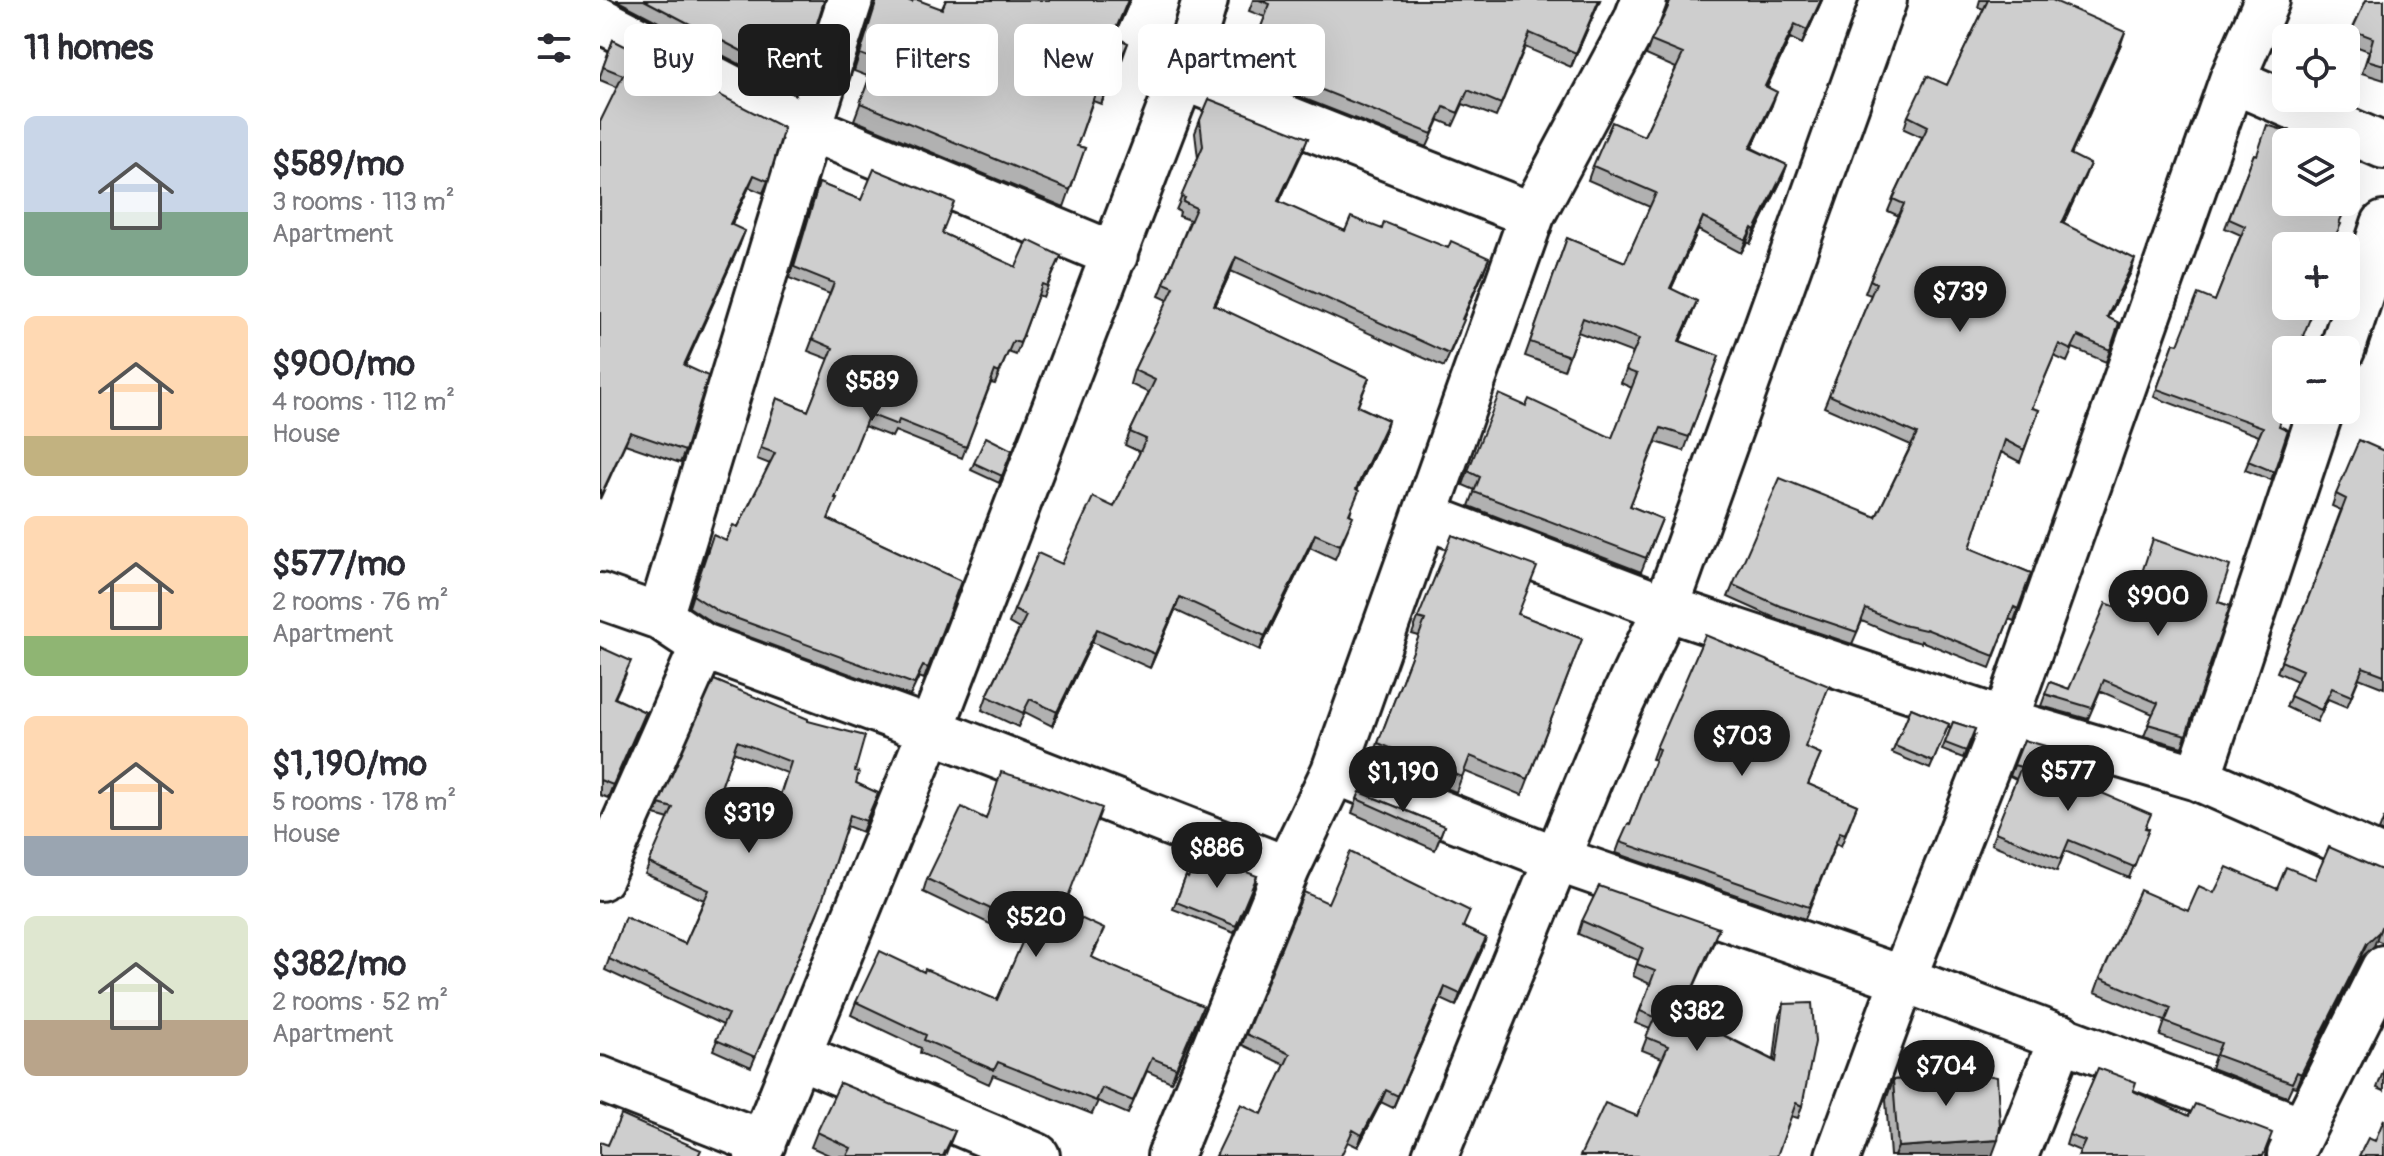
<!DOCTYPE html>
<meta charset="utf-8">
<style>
body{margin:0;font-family:Pangolin,sans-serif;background:#f2f2f3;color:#2b2b33;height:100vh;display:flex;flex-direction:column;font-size:30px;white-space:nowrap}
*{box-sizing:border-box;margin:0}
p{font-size:26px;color:#7c7c81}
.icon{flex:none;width:44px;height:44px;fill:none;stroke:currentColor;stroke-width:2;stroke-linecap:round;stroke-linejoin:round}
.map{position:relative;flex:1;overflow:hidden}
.sheet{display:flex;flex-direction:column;background:#fff;width:600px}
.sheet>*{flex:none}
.hud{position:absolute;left:24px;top:24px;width:760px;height:72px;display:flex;gap:16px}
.controls{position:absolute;left:1672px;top:24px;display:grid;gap:16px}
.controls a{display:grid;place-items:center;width:88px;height:88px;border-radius:12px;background:#fff;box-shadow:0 8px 32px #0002;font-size:40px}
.price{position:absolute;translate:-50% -68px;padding:0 18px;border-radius:28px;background:#1c1c1c;color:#fff;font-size:26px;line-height:52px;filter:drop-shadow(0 2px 4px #0008)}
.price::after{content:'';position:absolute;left:50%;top:48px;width:24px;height:18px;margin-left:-12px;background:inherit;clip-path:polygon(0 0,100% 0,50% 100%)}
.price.current{background:#222;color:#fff}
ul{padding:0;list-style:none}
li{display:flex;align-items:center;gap:24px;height:200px;padding:0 24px}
li span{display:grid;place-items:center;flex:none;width:224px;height:160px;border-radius:12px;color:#555}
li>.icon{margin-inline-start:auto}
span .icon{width:96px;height:96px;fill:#fffc;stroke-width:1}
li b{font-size:34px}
h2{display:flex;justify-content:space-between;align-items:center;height:96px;padding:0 24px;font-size:34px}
.chip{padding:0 28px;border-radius:12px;background:#fff;box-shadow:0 8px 32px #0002;font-size:28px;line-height:72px}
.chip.current{background:#1c1c1c;color:#fff}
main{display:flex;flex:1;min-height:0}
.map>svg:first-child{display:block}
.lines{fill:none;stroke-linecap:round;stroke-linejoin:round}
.minor-casing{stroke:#1c1c1c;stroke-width:50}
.minor{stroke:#fff;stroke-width:44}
.wall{fill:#b1b1b1;stroke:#1c1c1c;stroke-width:2;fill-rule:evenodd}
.shaded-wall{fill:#909090;stroke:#1c1c1c;stroke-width:2}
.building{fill:#cecece;stroke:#1c1c1c;stroke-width:2;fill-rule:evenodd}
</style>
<main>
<section class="sheet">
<h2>11 homes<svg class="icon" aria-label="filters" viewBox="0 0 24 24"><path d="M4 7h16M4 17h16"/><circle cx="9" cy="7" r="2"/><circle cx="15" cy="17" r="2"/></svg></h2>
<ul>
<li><span style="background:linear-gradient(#c9d6e8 60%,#7fa58c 0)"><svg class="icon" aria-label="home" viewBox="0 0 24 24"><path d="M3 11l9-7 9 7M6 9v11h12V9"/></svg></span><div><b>$589/mo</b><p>3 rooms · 113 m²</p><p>Apartment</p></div></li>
<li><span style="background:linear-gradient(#ffd9b3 75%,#c2b280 0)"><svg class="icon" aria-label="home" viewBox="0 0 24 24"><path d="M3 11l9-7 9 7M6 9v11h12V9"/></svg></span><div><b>$900/mo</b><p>4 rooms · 112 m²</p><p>House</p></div></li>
<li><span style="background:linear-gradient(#ffd9b3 75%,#8fb573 0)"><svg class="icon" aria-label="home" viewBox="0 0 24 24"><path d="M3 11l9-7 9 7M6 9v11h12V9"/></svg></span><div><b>$577/mo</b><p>2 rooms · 76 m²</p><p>Apartment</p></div></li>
<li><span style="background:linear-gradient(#ffd9b3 75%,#9aa5b1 0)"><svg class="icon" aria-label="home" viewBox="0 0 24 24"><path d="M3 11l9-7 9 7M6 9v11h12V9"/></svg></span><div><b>$1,190/mo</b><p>5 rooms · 178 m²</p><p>House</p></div></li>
<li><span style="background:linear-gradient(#dfe7d0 65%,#b9a48a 0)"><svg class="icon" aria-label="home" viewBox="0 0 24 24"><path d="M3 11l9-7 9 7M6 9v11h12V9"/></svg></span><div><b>$382/mo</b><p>2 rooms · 52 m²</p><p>Apartment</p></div></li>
</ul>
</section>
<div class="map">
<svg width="1784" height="1156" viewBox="0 0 1784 1156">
<rect width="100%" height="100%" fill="#fff"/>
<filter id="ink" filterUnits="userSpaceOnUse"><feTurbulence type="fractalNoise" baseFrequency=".0125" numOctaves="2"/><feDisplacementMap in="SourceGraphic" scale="16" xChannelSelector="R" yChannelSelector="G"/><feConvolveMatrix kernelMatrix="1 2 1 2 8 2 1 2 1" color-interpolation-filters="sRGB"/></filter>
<g filter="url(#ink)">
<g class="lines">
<!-- minor casing -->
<g class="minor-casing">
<path id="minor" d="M0,20L209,128L515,255
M582,77L932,215
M1632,80L1784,146
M1742,350L1784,224
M825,516L1066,608L1405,721L1598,778L1784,860
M0,596L60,617L103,646L331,730L687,869
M60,617L209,128L250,0
M734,771L957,859L1303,979L1702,1129
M1598,778L1721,410
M0,878L103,646
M199,1056L437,1156
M0,1079L163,1143
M1690,1155L1784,968
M157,1156L331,730L582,77L605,0
M570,1156L687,869L734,771L932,215L1036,21L1044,0
M835,1156L1017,712L1066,608L1284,0
M1238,1156L1303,979L1405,721L1632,80L1667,0
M1415,1156L1462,1037"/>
</g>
<!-- minor -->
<use href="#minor" class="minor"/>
</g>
<!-- wall -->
<path class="wall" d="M16,0H222L200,73L152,53L147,68Z
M277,0L342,9L346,0H530L514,37L522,60L501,104L493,101L477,146L485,148L464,207L254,120L270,77L254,71Z
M653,0H1000L971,67L925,47L896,117L863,104L853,126L839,120L827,147L677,88L687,64L652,50L665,17L649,11Z
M1222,0L1202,44L1190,38L1167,87L1172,105L1152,148L1187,165L1182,179L1150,244L1147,242L1141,253L1098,230L1071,289L1092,315L1080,341L1119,356L1084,451L1056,442L1030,506L1062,519L1041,572L869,506L875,490L863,485L868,471L926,406L1012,438L1032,388L1021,383L1033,353L978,332L964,370L925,356L967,238L1025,262L1050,207L988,180L993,166L1044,136L1076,68L1046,55L1051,41Z
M1380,0H1456L1455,2L1521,44L1471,155L1485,176L1463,223L1531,272L1508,318L1519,323L1506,362L1473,348L1467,362L1454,356L1432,408L1439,410L1420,462L1401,452L1370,548L1431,573L1414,621L1409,619L1390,668L1321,641V643L1299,637L1262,621L1252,644L1175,618L1128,597L1133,585L1276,517L1311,445L1224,407L1271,295L1265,293L1270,280L1299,216L1288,211L1293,199L1322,137L1304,129L1308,116L1347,85L1384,9L1378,7Z
M1784,0V80L1762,73L1769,51L1747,43L1752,30Z
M13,40L168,181L163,193L149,187L131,225L140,244L85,366V451L80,463L25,444L17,87L0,80V76Z
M600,120L708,138L679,202L745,231L884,271L863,319L859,333L844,367L631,271L615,306L769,378L758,406L788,420L784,434L757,490L750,514L748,529L735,559L710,547L660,650L575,610L550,668L492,642L452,726L425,712L418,727L382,710L387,696L419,629L409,623L414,610L462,564L514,507L540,452L525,445L530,432L549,393L530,384L534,370L568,300L559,296L590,220L579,216L580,212L576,210L598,158L595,133Z
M1686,142V350L1679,426L1688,430L1671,480L1645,470L1659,436L1554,397L1574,343L1578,344L1615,301L1641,235L1625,228L1654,154L1657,155Z
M219,183L342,233L416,267L461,256L443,297L438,295L416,355L408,352L395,384L391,383L362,458L295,431L292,437L264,426L235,498L228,519L361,581L324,679L319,677L310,696L114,624L89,607L108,546L126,541L138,527L170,464L157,459L177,398L208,411L229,359L208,351L230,294L189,278Z
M412,450L399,483L371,470L374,463Z
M1784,451V688L1759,678L1747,707L1728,699L1717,722L1686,707L1697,681L1677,672L1707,601L1741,510L1732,506L1736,494Z
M1618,602L1630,606L1582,747L1544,736L1553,714L1500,691L1488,719L1441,706L1450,682L1469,689L1529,612Z
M918,614L982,639L922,795L864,771L856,792L772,759L819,636L812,634L818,618Z
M0,647L26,674L15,698L45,712L8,798L0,795Z
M114,680L208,721L255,771L256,783L278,793L262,832L247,826L217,914L151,1067L113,1050L123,1025L5,970L25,917L85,944L104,900L45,874L69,819L55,815ZM133,752L187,773L170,826L116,802Z
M1311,708L1349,724L1330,769L1292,753Z
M1353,722L1375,729L1363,758L1342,750Z
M1424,740L1448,770L1549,829L1529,878L1465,851L1457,871L1391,844L1416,779L1410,776Z
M1205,747L1221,754L1208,784L1257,805L1241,846L1236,843L1205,919L1016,853L1020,842L1030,825L1055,760L1052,759L1056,748Z
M760,792L844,826L835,850L752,813Z
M1784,818V833L1779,831Z
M1779,869L1784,870V943L1776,940L1774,946L1762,957L1696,1087L1692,1086L1687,1097L1611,1068L1615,1056L1560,1036L1565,1021L1495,992L1500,978L1588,911L1614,893L1677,889L1715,879Z
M586,876L588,878L657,876L634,933L573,909Z
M327,879L463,910L499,942L492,957L598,1020L571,1082L547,1071L528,1114L498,1101L492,1114L393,1075L389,1084L320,1053L321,1048L251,1015L256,1002L324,972L397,1000L423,942L406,936L407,932L323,892Z
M728,903L864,927L882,950L856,1006L841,999L793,1108L781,1102L758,1147L748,1142L662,1114L685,1065L642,1045L646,1034Z
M982,921L1115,940L1091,993L1089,1018L1174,1060L1179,1016L1184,1004L1202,1106L1198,1118L1191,1116H1037L1062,1058L1042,1050L1050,1029L1035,1023L1050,984L1033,976L1038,960L978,934Z
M1322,1063L1392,1156H1290L1286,1100L1293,1080L1316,1078Z
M1784,1069V1091L1777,1088Z
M1533,1091L1589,1116L1672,1133L1480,1151L1466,1145L1469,1135Z
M355,1131L345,1156H231L211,1147L217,1132Z"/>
<!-- shaded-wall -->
<path class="shaded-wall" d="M528,0H530L507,53L513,36Z
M999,0H1000L971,67L976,53Z
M1221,0H1222L1202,44L1207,30Z
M1195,24L1190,38L1160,100L1165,86Z
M1525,32L1521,44L1465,166L1470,154Z
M528,43L522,60L501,104L507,88Z
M1177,92L1172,105L1145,162L1150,148Z
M708,138L703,151L673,215L678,201Z
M1490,164L1485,176L1458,235L1462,223Z
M1187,165L1182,179L1150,244L1155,230Z
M154,175L149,187L126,237L130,224Z
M1103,217L1098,230L1065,302L1070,288Z
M1152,228L1147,242L1141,253L1146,240Z
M145,231L140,244L79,378L84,365Z
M636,257L631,271L609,319L614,305Z
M889,258L884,271L857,332L862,319Z
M1535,259L1531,272L1502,330L1507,317Z
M1097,301L1092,315L1074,355L1079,341Z
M788,420L784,434L751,503L756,489Z
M30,432L25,444L0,499V497Z
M715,534L710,547L660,650L665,636Z
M580,597L575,610L550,668L555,654Z
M497,629L492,642L452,726L457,712Z
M45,712L41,725L8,798L13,785Z
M1781,927L1774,946L1762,957L1696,1087L1701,1074L1767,943Z
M886,938L882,950L856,1006L860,994Z
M845,987L841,999L793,1108L798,1096Z
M603,1006L598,1020L571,1082L576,1068Z
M786,1090L781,1102L758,1147L762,1135Z
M1398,1140L1392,1156H1294L1298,1147Z"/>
<!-- building -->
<path class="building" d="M44,0H222L224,1L205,61L157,41L151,56Z
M277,0H307L312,2L313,0H318L342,9L346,0H528L513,36L528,43L507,88L498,85L477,146L485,148L470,190L260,103L276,60L260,54Z
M659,0H999L976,53L930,33L901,104L868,90L858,113L844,107L832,134L682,74L692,51L657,37L670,4Z
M1071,0H1221L1207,30L1195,24L1165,86L1177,92L1150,148L1187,165L1155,230L1152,228L1146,240L1103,217L1070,288L1097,301L1079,341L1119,356L1089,437L1061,428L1030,506L1062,519L1046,558L874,492L880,477L868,471L899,394L926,406L929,399L1012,438L1037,374L1026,370L1039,339L983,318L969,356L930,342L967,238L1025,262L1056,193L993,166L1012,122L1044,136L1083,54L1051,41L1064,16Z
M1388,0H1455L1454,1L1525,32L1470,154L1490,164L1462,223L1535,259L1507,317L1519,323L1510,350L1478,336L1471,350L1459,344L1432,408L1439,410L1424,450L1405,440L1370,548L1431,573L1418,609L1414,607L1394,656L1326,629L1325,630L1303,625L1266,609L1257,632L1180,606L1133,585L1180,478L1276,517L1317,434L1229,395L1276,283L1270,280L1304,204L1293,199L1328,126L1308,116L1327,76L1347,85Z
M1766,0H1784V65L1767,60L1773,38L1752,30Z
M13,40L184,128L168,181L154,175L130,224L145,231L84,365L108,376L85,451L30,432L0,497V122L23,75L3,67Z
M609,99L708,138L678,201L745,231L751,217L782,229L784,222L848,248L851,241L889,258L862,319L864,320L849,354L636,257L614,305L769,378L757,406L788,420L756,489L759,491L749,514L753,516L740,545L715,534L665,636L580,597L555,654L497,629L457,712L430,699L423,713L387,696L426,616L414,610L438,553L462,564L493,497L514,507L546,439L530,432L555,380L534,370L574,287L564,283L596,208L583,202L585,198L581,197L603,146L600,120Z
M1667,125L1721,142H1686V202H1718L1743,214L1739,223L1741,224L1734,239L1741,242L1740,246H1686V306H1715L1703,336L1708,338L1703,350H1686V405L1679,426L1688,430L1674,472L1648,461L1663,427L1557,389L1574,343L1578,344L1598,294L1615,301L1645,226L1629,219L1654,154L1657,155Z
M274,169L354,202L342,233L416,267L428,240L461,256L447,286L442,284L420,343L413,341L399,373L395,371L366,447L299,420L297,425L269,414L235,498H237L228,519L361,581L328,668L323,666L314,684L119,612L93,595L113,535L126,541L133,525L138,527L175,453L161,448L177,398L208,411L233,348L212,339L234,283L194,267L219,183L261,200Z
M386,437L412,450L402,476L374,463Z
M1759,440L1784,451V675L1763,667L1751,696L1732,688L1721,710L1690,696L1702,670L1681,661L1707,601L1746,499L1736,494Z
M852,535L937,567L918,614L982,639L928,779L870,756L862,777L778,743L825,620L818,618Z
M1553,539L1630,566L1618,602L1630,606L1586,735L1548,724L1558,703L1504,680L1492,708L1445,694L1450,682L1469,689L1506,603L1529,612Z
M1105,635L1229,686L1205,747L1221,754L1208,784L1257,805L1245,834L1240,832L1209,907L1020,842L1028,824L1030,825L1059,749L1056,748Z
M0,647L31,661L14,698L45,712L13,785L0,780Z
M114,680L208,719V721L265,736L255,771L259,772L256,783L278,793L266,821L250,815L221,904L155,1057L116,1040L128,1014L9,959L25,917L85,944L109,890L49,863L73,808L59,804ZM137,741L191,762L170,826L116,802Z
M1311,708L1349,724L1333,762L1295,746Z
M1353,722L1375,729L1366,751L1345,743Z
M1424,740L1456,749L1448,770L1551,814L1545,828L1549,829L1534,867L1469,840L1461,859L1395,832L1421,767L1414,765Z
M401,772L438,783L502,808L463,910L504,929L491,957L603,1006L576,1068L552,1058L533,1101L502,1088L496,1101L398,1062L394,1070L324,1040L326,1035L256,1002L280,951L324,972L325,969L397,1000L428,929L411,922L412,919L327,879L362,807L386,819Z
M760,792L844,826L840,836L757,799Z
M1729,847L1779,869L1784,870V928L1781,927L1779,932L1767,943L1701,1074L1697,1072L1692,1083L1616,1055L1621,1043L1565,1022L1571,1008L1500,978L1540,890L1588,911L1599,886L1614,893L1627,867L1677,889L1686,867L1715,879Z
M750,852L870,911L863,927L886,938L860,994L845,987L798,1096L786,1090L762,1135L753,1130L741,1156H616L641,1104L662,1114L690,1054L646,1034L704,892L728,903Z
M600,854L657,876L636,926L576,902L586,876L588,878Z
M999,886L1119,928L1091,992L1098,995L1089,1018L1176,1062L1184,1004L1212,1003L1215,1042L1202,1106L1196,1103L1177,1156H980L1005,1103L1037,1116L1068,1046L1046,1037L1055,1017L1040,1011L1055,971L1037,964L1043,948L982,921Z
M1322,1063L1397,1077L1400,1126L1398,1140L1298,1147L1293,1080L1323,1078Z
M1498,1068L1536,1082L1533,1091L1589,1116L1595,1104L1672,1133L1663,1156H1478L1485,1141L1469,1135Z
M240,1083L355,1131L343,1156H247L251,1148L217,1132Z
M21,1115L101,1150L98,1156H0V1142L8,1145Z
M1784,1119V1156H1759L1768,1138L1775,1141Z"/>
</g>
</svg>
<div class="controls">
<a><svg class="icon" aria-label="locate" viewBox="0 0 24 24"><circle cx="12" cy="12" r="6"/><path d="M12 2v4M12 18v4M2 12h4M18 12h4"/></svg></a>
<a><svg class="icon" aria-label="layers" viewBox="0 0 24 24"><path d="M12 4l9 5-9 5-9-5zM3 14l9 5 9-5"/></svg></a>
<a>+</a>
<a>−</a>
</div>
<b class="price" style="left:1360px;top:334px">$739</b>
<b class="price current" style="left:272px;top:423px">$589</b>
<b class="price" style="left:1558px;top:638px">$900</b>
<b class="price" style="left:1142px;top:778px">$703</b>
<b class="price" style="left:1468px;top:813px">$577</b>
<b class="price" style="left:803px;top:814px">$1,190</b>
<b class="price" style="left:149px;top:855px">$319</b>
<b class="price" style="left:617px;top:890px">$886</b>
<b class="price" style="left:436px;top:959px">$520</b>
<b class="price" style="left:1097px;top:1053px">$382</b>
<b class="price" style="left:1346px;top:1108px">$704</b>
<div class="hud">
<a class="chip">Buy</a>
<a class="chip current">Rent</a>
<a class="chip">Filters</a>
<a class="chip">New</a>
<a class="chip">Apartment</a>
</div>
</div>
</main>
